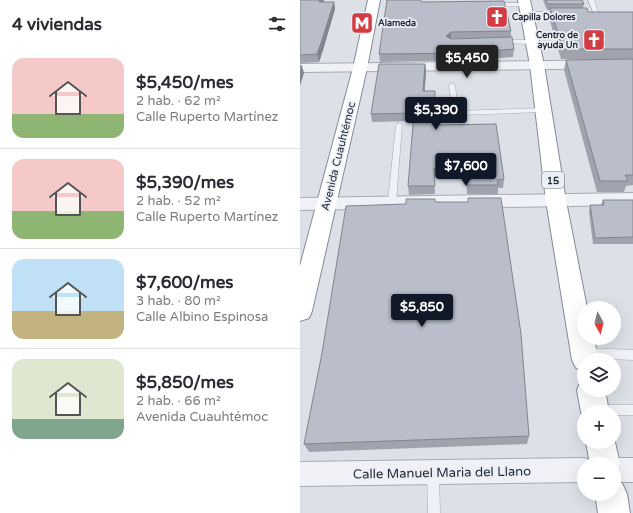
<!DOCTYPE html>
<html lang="es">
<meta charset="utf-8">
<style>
body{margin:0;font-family:"Varela Round",sans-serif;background:#f2f2f3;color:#2b2b33;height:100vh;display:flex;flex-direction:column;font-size:15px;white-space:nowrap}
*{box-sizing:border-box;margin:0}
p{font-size:13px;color:#7c7c81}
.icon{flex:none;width:22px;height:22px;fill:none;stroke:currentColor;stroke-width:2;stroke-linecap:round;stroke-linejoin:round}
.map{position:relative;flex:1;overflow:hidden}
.sheet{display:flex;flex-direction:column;background:#fff;width:300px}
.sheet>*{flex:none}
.needle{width:26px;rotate:172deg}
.controls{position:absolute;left:277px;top:301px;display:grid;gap:8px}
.controls a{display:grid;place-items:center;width:44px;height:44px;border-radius:50%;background:#fff;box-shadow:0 4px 16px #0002;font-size:20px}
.price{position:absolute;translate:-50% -34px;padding:0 9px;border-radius:4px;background:#111827;color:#fff;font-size:13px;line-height:26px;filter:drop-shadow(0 1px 2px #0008)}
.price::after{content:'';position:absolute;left:50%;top:24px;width:12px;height:9px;margin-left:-6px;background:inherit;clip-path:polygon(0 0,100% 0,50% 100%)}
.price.selected{background:#222;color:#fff}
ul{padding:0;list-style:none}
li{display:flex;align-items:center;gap:12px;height:100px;padding:0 12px}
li+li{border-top:1px solid #e1e1e2}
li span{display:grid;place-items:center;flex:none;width:112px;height:80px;border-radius:12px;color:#555}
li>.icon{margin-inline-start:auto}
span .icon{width:48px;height:48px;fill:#fffc;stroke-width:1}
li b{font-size:17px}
h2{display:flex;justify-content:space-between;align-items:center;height:48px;padding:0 12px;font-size:17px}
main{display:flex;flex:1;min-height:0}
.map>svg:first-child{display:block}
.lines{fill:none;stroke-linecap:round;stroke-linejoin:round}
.lane-casing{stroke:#a6aab4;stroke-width:1}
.street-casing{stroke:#a6aab4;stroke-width:2}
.highway-casing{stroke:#848b9e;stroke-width:2}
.lane{fill:#f0f1f6;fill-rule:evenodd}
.street{fill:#f0f1f6;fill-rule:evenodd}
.highway{fill:#fff;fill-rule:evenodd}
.wall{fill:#a0a3ae}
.shaded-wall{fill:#82858d}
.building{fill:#babeca;stroke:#82858d}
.labels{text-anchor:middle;stroke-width:3.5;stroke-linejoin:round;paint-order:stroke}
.far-poi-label{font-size:9px;font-weight:bold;fill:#262c3e;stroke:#eceff5;text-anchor:start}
.shield{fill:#eceff5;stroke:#616675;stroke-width:1}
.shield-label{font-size:10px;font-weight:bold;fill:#262c3e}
.street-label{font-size:11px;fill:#262c3e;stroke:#eceff5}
.near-street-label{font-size:13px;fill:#262c3e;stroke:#eceff5}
</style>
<main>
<section class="sheet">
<h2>4 viviendas<svg class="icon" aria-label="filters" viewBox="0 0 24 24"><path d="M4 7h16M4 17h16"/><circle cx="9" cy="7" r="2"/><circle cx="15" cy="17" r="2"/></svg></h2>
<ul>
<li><span style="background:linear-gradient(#f6c9c9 70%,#8fb573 0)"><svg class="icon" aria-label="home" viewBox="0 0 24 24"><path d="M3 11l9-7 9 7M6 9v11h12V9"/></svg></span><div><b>$5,450/mes</b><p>2 hab. · 62 m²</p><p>Calle Ruperto Martínez</p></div></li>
<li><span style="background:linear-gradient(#f6c9c9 65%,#8fb573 0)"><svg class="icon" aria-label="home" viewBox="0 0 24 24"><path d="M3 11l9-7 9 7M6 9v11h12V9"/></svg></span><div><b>$5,390/mes</b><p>2 hab. · 52 m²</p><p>Calle Ruperto Martínez</p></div></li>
<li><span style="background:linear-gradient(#bfe0f5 65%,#c2b280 0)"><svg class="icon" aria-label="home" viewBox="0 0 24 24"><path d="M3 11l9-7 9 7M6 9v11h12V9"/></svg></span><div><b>$7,600/mes</b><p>3 hab. · 80 m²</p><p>Calle Albino Espinosa</p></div></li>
<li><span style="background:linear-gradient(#dfe7d0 75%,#7fa58c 0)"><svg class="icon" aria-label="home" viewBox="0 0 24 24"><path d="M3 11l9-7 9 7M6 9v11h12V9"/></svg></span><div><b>$5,850/mes</b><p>2 hab. · 66 m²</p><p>Avenida Cuauhtémoc</p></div></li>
</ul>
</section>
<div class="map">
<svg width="333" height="513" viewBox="0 0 333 513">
<rect width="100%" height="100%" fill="#dde0e7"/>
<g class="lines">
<!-- lane casing -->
<g class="lane-casing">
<path id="lane" d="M288,0H294L299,15L294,14Z
M225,3L227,4V6L193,7L190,5L193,3Z
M260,12L262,13V15L227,16L224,14L227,12Z
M202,40H232L235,42L232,44L200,43V41Z
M152,83L155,85L158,111L243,108L246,110L243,112L159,115L160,128L157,130L155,129L149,85Z
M99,123L102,125L96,202L92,205L88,202L96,125Z
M284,348L333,350V360L284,358L280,356L279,353L280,350Z
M296,405H333V415H314V412H291L290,410L292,406Z
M133,466L137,468L139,472L140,513H128L127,472L129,468Z"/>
</g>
<!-- street casing -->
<g class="street-casing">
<path id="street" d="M333,60V68L0,72V64Z
M333,193V205L0,210V198Z
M284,458L293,461L294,464H284V482L0,486V462Z
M314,458H333V482H314V464H304L305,461Z"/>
</g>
<!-- highway casing -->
<g class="highway-casing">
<path id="highway" d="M68,0H80L67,68L12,311L9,318L0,321V266L53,68Z
M218,0H230L244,65L266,201L287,308H284V338H294L298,360H284V371L276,368L272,360L246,201L230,65Z
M284,380V390H305L309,412H284V419L281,412L277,390L281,381Z
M314,438L320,464L314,475V464H290L286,442H314Z
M314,480L322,483L327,494L330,513H298L295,494H314Z"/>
</g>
<!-- lane -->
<use href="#lane" class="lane"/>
<!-- street -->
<use href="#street" class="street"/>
<!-- highway -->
<use href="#highway" class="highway"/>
</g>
<!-- wall -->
<path class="wall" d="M0,0H24L23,2H34L35,9L23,50L19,62L0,63Z
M243,0H282L284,4L283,8L288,12H333V59H261L249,18L250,10H247Z
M122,2L211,31V37L214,49L213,57L170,60L80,62L79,54Z
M333,59V185L326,186L324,192H297L264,70L266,60Z
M125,64L126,72L124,91L135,99V125L204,179L203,188H198V194H167L166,177L134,176L135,194L109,195L108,186L114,121L72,122L71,114Z
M303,200H333V244H293L289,212L290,205H301Z
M135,202L229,436L227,444L9,452L4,444L106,204Z"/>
<!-- shaded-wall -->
<path class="shaded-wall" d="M20,0H24L21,9L19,2Z
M34,2L35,9L23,50L19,62L17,54Z
M151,32V40L146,36Z
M125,64L126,72L124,99L123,91Z
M2,66L4,73L0,86V72Z"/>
<!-- building -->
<path class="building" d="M0,0H20L19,2H34L21,43L17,54L0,55Z
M87,0H120L122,2L204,1L211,31L151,32L146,36L151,39L212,37L214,49L170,53L79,54Z
M246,0H282L284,4H247Z
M250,8H287L288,12H333V49H263Z
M333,59V175H325L328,181H300L266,60Z
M79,64H125L123,91H135L134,125L196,124L204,179L197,180L198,185H167L166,168H134L135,186H108L114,113L71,114Z
M0,65L2,66L0,72Z
M168,198H201L221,334L229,436L4,444L22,353L46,206L106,204V199H135V202H168Z
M303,200H333V237L295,238L290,205H304Z"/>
<!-- icons -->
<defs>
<g id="church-square" transform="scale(1.15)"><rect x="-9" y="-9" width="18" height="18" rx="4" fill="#d33c42" stroke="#eceff5"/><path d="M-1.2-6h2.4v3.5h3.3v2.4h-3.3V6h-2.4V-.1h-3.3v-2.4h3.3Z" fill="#fff"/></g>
<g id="metro-square" transform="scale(1.15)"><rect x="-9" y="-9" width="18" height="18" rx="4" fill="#d33c42" stroke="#eceff5"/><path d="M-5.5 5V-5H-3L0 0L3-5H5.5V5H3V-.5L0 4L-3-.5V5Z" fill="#fff"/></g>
</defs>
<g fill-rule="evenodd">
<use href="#church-square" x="197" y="17"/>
<use href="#metro-square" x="62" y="23"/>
<use href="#church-square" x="294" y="40"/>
</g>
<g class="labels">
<!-- far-poi labels -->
<g class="far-poi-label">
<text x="212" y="20">Capilla Dolores</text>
<text x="78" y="26">Alameda</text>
<text x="278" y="38" text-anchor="end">Centro de<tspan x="278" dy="10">ayuda Un</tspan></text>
</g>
<!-- shield labels -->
<rect class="shield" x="242" y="172" width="22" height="16" rx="3"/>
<g class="shield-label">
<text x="253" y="184">15</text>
</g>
<!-- street labels -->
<g class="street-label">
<text transform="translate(38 156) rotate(-76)" y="4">Avenida Cuauhtémoc</text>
</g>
<!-- near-street labels -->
<g class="near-street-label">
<text transform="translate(142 472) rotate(-1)" y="5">Calle Manuel Maria del Llano</text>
</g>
</g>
</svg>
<div class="controls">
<a><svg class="needle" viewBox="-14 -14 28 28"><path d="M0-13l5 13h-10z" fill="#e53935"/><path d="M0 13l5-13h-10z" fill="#7c7c81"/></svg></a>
<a><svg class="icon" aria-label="layers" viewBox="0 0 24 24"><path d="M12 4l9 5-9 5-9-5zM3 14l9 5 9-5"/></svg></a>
<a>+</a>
<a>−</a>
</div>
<b class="price selected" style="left:167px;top:79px">$5,450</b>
<b class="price" style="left:136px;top:131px">$5,390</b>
<b class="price" style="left:166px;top:187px">$7,600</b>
<b class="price" style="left:122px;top:328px">$5,850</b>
</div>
</main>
